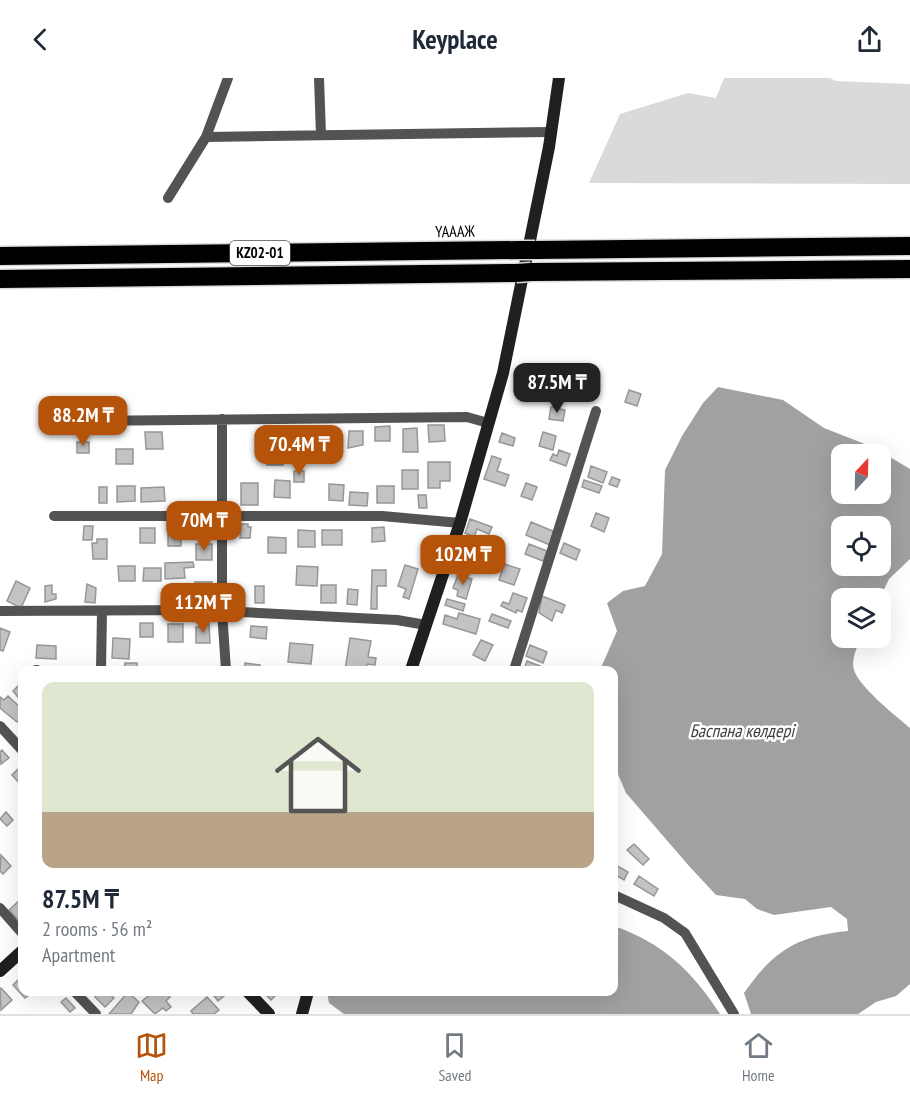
<!DOCTYPE html>
<meta charset="utf-8">
<style>
body{margin:0;font-family:"PT Sans Narrow",sans-serif;background:#f6f6f7;color:#1f2937;height:100vh;display:flex;flex-direction:column;font-size:22px;white-space:nowrap}
*{box-sizing:border-box;margin:0}
p{font-size:20px;color:#747a83}
.icon{flex:none;width:33px;height:33px;fill:none;stroke:currentColor;stroke-width:2;stroke-linecap:round;stroke-linejoin:round}
.map{position:relative;flex:1;overflow:hidden}
.sheet{position:absolute;left:18px;top:588px;width:600px;height:330px;display:flex;flex-direction:column;background:#fff;border-radius:12px;box-shadow:0 6px 24px #0002}
.sheet>*{flex:none}
.needle{width:39px;rotate:22deg}
.controls{position:absolute;left:831px;top:366px;display:grid;gap:12px}
.controls a{display:grid;place-items:center;width:60px;height:60px;border-radius:12px;background:#fff;box-shadow:0 6px 24px #0002;font-size:30px}
.price{position:absolute;translate:-50% -51px;padding:0 14px;border-radius:12px;background:#b45309;color:#fff;font-size:20px;line-height:39px;filter:drop-shadow(0 2px 3px #0008)}
.price::after{content:'';position:absolute;left:50%;top:36px;width:18px;height:14px;margin-left:-9px;background:inherit;clip-path:polygon(0 0,100% 0,50% 100%)}
.price.selected{background:#222;color:#fff}
ul{padding:0;list-style:none}
li{display:grid;align-content:center;gap:12px;height:318px;padding:0 24px}
li span{display:grid;place-items:center;height:186px;border-radius:12px;color:#555}
li>.icon{margin-inline-start:auto}
span .icon{width:108px;height:108px;fill:#fffc;stroke-width:1}
li b{font-size:26px}
header{display:flex;justify-content:space-between;align-items:center;height:78px;padding:0 24px;background:#fff;font-size:27px;font-weight:600}
.tab-bar{display:flex;justify-content:space-around;align-items:center;height:84px;border-top:2px solid #e0e1e3;background:#fff;font-size:16px;color:#747a83}
.tab-bar a{display:grid;justify-items:center;gap:3px}
.tab-bar .selected{color:#b45309}
.map>svg:first-child{display:block}
.green{fill:#dadada}
.water{fill:#a1a1a1;fill-rule:evenodd}
.building{fill:#c3c3c3;stroke:#979797;stroke-width:1.5}
.lines{fill:none;stroke-linecap:round;stroke-linejoin:round}
.highway-casing{stroke:#dbdbdb;stroke-width:21}
.street{stroke:#535353;stroke-width:10}
.secondary{stroke:#202020;stroke-width:12}
.highway{stroke:#000;stroke-width:18}
.highway-bridge-casing{stroke:#dbdbdb;stroke-width:21;stroke-linecap:butt}
.highway-bridge{stroke:#000;stroke-width:18}
.labels{text-anchor:middle;stroke-width:5;stroke-linejoin:round;paint-order:stroke}
.shield{fill:#fff;stroke:#4c4c4c;stroke-width:1.5}
.shield-label{font-size:15px;font-weight:bold;fill:#000}
.street-label{font-size:16px;fill:#000;stroke:#fff}
.water-label{font-size:18px;font-style:italic;fill:#424242;stroke:#fff}
</style>
<header><svg class="icon" aria-label="back" viewBox="0 0 24 24"><path d="M15 5l-7 7 7 7"/></svg>Keyplace<svg class="icon" aria-label="share" viewBox="0 0 24 24"><path d="M12 15V3M7 8l5-5 5 5M5 13v7h14v-7"/></svg></header>
<div class="map">
<svg width="910" height="936" viewBox="0 0 910 936">
<rect width="100%" height="100%" fill="#fff"/>
<!-- green -->
<path class="green" d="M724,0H830L836,3L910,6V106L589,105L620,36L688,15L716,20Z"/>
<!-- water -->
<path class="water" d="M718,309L783,322L824,350L875,370L910,391V481L889,501L880,520H842V560H861C857,569 851,581 854,592C860,610 895,637 910,650V906L896,918L876,924L858,936H751L744,915C773,873 797,858 848,853L847,841L831,829L774,837L757,831L745,821L716,817L689,788L626,715L614,687V592H600L617,553L607,525L623,513L645,508L662,476L665,392L682,358L703,325ZM842,376H880V416H842ZM842,448H880V488H842Z
M614,848C663,865 692,893 720,936H344L329,925L327,914H614Z"/>
<!-- building -->
<path class="building" d="M629,312L641,316L637,328L625,324Z
M551,329L565,332L563,343L549,341Z
M428,347H444L445,363L429,364Z
M390,348V363H375V349Z
M417,350L418,374H403V351Z
M267,353H275V358H283V387H267Z
M349,353H363V367L348,370Z
M145,354H162L163,371H146Z
M543,354L556,358L553,372L539,368Z
M502,355L515,360L513,368L499,364Z
M77,364H89V375H77Z
M116,371H133V386H116Z
M559,372L570,376L566,388L550,382L553,376L557,378Z
M492,378L501,381L497,393L509,397L505,408L484,401Z
M428,384H450V403H440V410H428Z
M591,388L607,394L603,405L588,399Z
M402,392H418V411H402Z
M294,393H304V404H294Z
M612,399L620,402L617,409L609,406Z
M275,402L290,403V420L274,419Z
M584,402L602,408L599,415L582,409Z
M241,405H258V427H241Z
M526,405L537,409L532,422L521,418Z
M329,406L344,407L343,423L329,422Z
M117,408H135V423L117,424Z
M377,408H394V425H377Z
M99,409H107V425H99Z
M164,409L165,423L141,424V410Z
M350,414L368,415L367,428L349,427Z
M418,417H426L427,430H419Z
M596,435L609,440L604,454L591,448Z
M470,441L492,449L489,456L477,451L474,459L465,455Z
M531,444L555,454L550,467L526,457Z
M241,446H248V449H251L250,460H240Z
M84,448H93L92,462H83Z
M384,449L385,463L372,464V450Z
M140,450H155V465H140Z
M168,450H181V468H168Z
M298,452L315,453V469H298Z
M322,452H342V467H322Z
M268,459L286,460V475H268Z
M97,461H107V481H93L92,465H97Z
M564,465L580,472L576,482L560,475Z
M196,466H212V482H196Z
M529,466L547,473L543,483L525,476Z
M491,480L500,483L497,494L487,490Z
M193,484L194,489L184,490L185,500L165,501V485Z
M504,486L520,491L514,507L499,502Z
M405,487L418,491L409,521L403,519L406,511L398,508Z
M118,488H135V503H119Z
M297,488L318,489L317,508L296,507Z
M144,490H161V503H143Z
M372,492H386V508H377V531H371Z
M458,497L472,501L466,521L457,518L458,512L453,510Z
M16,503L30,510L21,530L7,523Z
M195,504H212V519L195,520Z
M87,506L96,510L95,525L85,524Z
M52,507V516H56V521L45,524V508Z
M321,507H336V525H321Z
M255,508H264V525H255Z
M348,511L358,512L357,527L347,526Z
M167,513H183V525H167Z
M513,515L527,520L522,534L517,532L516,535L501,528L503,524L509,526Z
M542,518L565,527L562,535L556,532L552,543L539,535Z
M447,521L465,526L463,533L445,527Z
M459,535L480,541L476,556L443,546L445,537L457,541Z
M492,536L511,543L508,550L489,543Z
M140,545H153V559H140Z
M168,546H183V564H168Z
M203,546H209L210,565H196V549H203Z
M251,548L267,549L266,561L250,559Z
M0,550L10,554L3,573L0,572Z
M113,560L130,561L129,581L112,580Z
M350,560L371,563L368,579L376,580L375,587L367,586L366,590L384,592H345Z
M481,562L493,567L485,583L473,577Z
M290,565L313,567L311,586L288,584Z
M37,567L56,568V581L36,580Z
M530,567L547,574L543,585L526,578Z
M527,583L540,588L538,592L524,591Z
M125,585H137V592H124Z
M245,585L260,587V592H245Z
M22,604V624L13,613Z
M8,618L22,631V638L17,644L0,630V619L4,622Z
M2,672L9,680L1,686L0,674Z
M21,688L22,689V708L12,697Z
M6,734L13,742L7,748L0,741Z
M634,766L649,781L643,787L627,772Z
M1,777L11,788L3,796L0,793Z
M614,786L628,794L624,802L614,796Z
M639,798L658,811L654,818L634,806Z
M22,820V842L20,844L9,832Z
M22,898V914H33L25,920L13,907Z
M1,910L12,922L1,932L0,911Z
M100,914H108L114,920L105,929L95,919Z
M128,914L139,924L131,936H109Z
M153,914H165L170,919L166,923L171,929L166,933L163,930L155,936L142,923Z
M211,914H229L218,923Z
M263,914H279L271,922Z
M207,919L219,932L214,936H193L191,933Z
M66,920L75,930L70,934L61,924Z"/>
<g class="lines">
<!-- highway casing -->
<g class="highway-casing">
<path id="highway" d="M535,172L910,168
M0,178L520,172
M531,194L910,191
M0,201L516,195"/>
</g>
<!-- street -->
<path class="street" d="M319,0L321,57
M206,59L551,54
M168,120L206,59L228,0
M222,341V533L226,592
M82,343L467,339L488,345
M54,438H382L460,445
M1,533L200,532L397,542L426,547
M36,592H37
M101,592L102,533
M514,592L596,333
M0,648L22,672
M614,817L664,840L685,855L734,936
M0,830L22,855
M75,914L96,936"/>
<!-- secondary -->
<path class="secondary" d="M411,592L460,445L503,295L549,69L559,0
M0,893L22,873
M248,914L269,936
M302,936L308,914"/>
<!-- highway -->
<use href="#highway" class="highway"/>
<!-- highway-bridge casing -->
<g class="highway-bridge-casing">
<path id="highway-bridge" d="M520,172H535
M516,195L531,194"/>
</g>
<!-- highway-bridge -->
<use href="#highway-bridge" class="highway-bridge"/>
</g>
<g class="labels">
<!-- shield labels -->
<rect class="shield" x="230" y="163" width="60" height="24" rx="4.5"/>
<g class="shield-label">
<text x="260" y="180">KZ02-01</text>
</g>
<!-- street labels -->
<g class="street-label">
<text transform="translate(455 153) rotate(-1)" y="6">ҮАААЖ</text>
</g>
<!-- water labels -->
<g class="water-label">
<text x="742" y="659">Баспана көлдері</text>
</g>
</g>
</svg>
<div class="controls">
<a><svg class="needle" viewBox="-14 -14 28 28"><path d="M0-13l5 13h-10z" fill="#e53935"/><path d="M0 13l5-13h-10z" fill="#747a83"/></svg></a>
<a><svg class="icon" aria-label="locate" viewBox="0 0 24 24"><circle cx="12" cy="12" r="6"/><path d="M12 2v4M12 18v4M2 12h4M18 12h4"/></svg></a>
<a><svg class="icon" aria-label="layers" viewBox="0 0 24 24"><path d="M12 4l9 5-9 5-9-5zM3 14l9 5 9-5"/></svg></a>
</div>
<b class="price selected" style="left:557px;top:336px">87.5M ₸</b>
<b class="price" style="left:83px;top:369px">88.2M ₸</b>
<b class="price" style="left:299px;top:398px">70.4M ₸</b>
<b class="price" style="left:204px;top:474px">70M ₸</b>
<b class="price" style="left:463px;top:508px">102M ₸</b>
<b class="price" style="left:203px;top:556px">112M ₸</b>
<section class="sheet">
<ul>
<li><span style="background:linear-gradient(#dfe7d0 70%,#b9a48a 0)"><svg class="icon" aria-label="home" viewBox="0 0 24 24"><path d="M3 11l9-7 9 7M6 9v11h12V9"/></svg></span><div><b>87.5M ₸</b><p>2 rooms · 56 m²</p><p>Apartment</p></div></li>
</ul>
</section>
</div>
<nav class="tab-bar">
<a class="selected"><svg class="icon" aria-label="map" viewBox="0 0 24 24"><path d="M3 6l6-2 6 2 6-2v14l-6 2-6-2-6 2zM9 4v14M15 6v14"/></svg>Map</a>
<a><svg class="icon" aria-label="saved" viewBox="0 0 24 24"><path d="M7 4h10v16l-5-4-5 4z"/></svg>Saved</a>
<a><svg class="icon" aria-label="home" viewBox="0 0 24 24"><path d="M3 11l9-7 9 7M6 9v11h12V9"/></svg>Home</a>
</nav>
